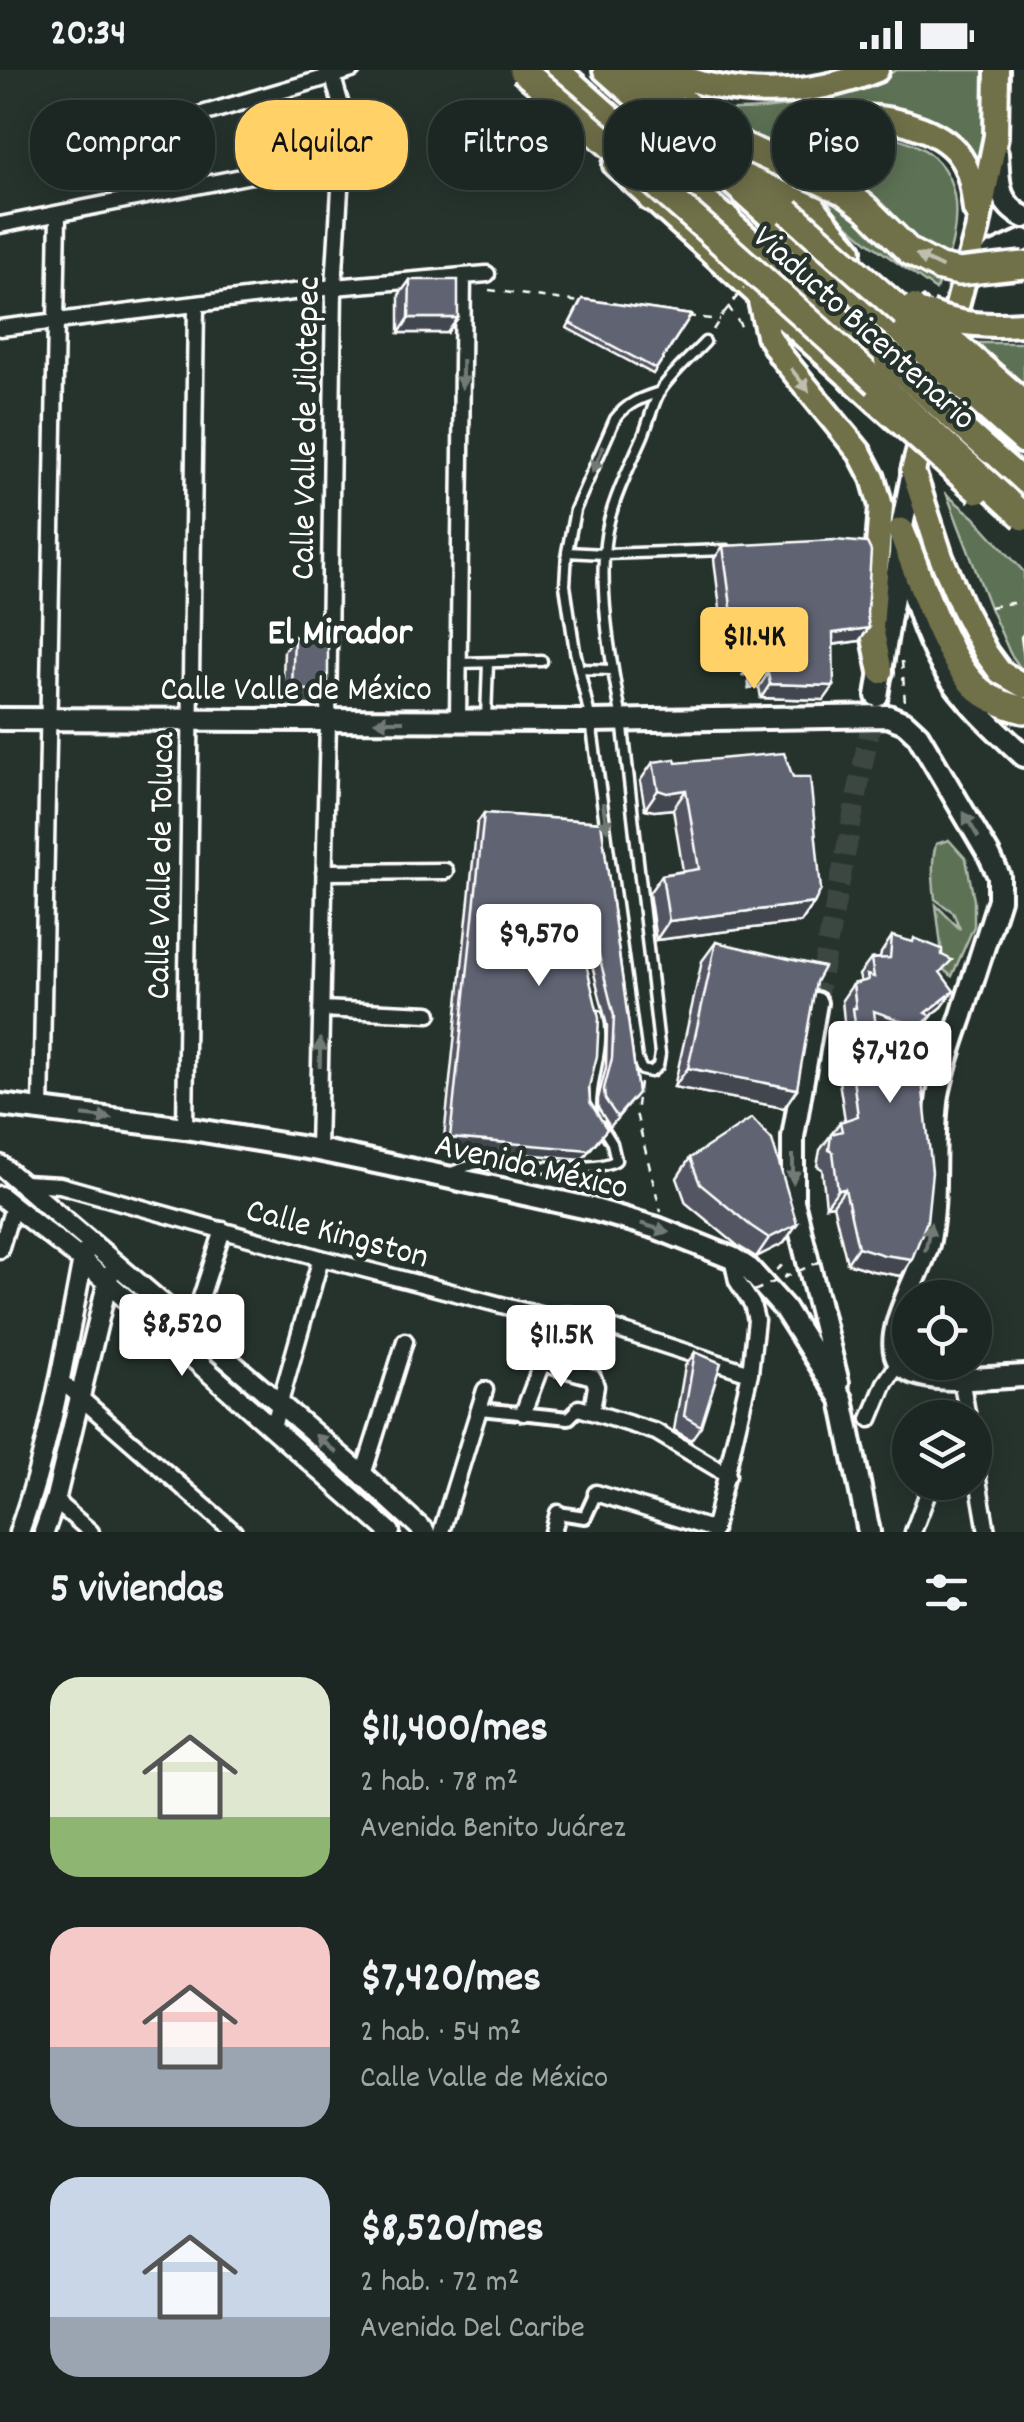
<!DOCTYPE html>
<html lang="es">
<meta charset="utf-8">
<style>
body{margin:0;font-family:Dekko,sans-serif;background:#252e2a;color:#f1f3f6;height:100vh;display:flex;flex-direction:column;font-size:38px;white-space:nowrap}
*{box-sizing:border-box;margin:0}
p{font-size:32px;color:#a0a5a5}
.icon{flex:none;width:55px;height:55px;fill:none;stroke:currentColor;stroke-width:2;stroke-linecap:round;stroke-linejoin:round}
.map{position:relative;height:1462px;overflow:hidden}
.details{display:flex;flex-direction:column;background:#1c2622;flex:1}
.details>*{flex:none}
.banner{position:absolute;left:30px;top:30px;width:965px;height:90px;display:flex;gap:20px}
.buttons{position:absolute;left:892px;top:1210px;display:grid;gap:20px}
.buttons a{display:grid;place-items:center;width:100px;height:100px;border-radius:50%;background:#1c2622;box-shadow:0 5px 25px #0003,0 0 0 2px #3a4340;font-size:50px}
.price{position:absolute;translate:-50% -85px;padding:0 22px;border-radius:10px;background:#fff;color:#222;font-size:32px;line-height:65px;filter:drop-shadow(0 2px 5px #0008)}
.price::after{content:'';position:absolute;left:50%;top:60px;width:30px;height:22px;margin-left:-15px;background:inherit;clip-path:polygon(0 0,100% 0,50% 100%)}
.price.on{background:#ffd166;color:#111}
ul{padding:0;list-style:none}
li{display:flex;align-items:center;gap:30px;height:250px;padding:0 50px}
li span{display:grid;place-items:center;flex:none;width:280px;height:200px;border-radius:30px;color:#555}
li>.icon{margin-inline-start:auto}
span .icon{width:120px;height:120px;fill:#fffc;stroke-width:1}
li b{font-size:42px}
h2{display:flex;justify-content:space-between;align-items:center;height:120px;padding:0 50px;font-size:42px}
.tag{padding:0 35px;border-radius:40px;background:#1c2622;box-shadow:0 5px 25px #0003,0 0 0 2px #3a4340;font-size:35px;line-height:90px}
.tag.on{background:#ffd166;color:#111}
.status{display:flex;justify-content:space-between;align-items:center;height:70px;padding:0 50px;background:#1c2622;direction:ltr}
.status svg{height:28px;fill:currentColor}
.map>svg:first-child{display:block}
.green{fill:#5d7255;stroke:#aeb8aa;stroke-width:2.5}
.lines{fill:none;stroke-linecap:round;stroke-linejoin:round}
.secondary-tunnel{stroke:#3c4742;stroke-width:20;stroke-dasharray:20 10;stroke-linecap:butt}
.service-casing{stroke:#fff;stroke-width:15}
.pedestrian-casing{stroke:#fff;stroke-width:18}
.minor-casing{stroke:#fff;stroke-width:21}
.tertiary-casing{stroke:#fff;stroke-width:25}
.secondary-casing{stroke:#fff;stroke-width:28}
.primary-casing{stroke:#fff;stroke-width:30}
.trunk-casing{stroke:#fff;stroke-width:30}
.motorway-casing{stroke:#fff;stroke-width:32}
.path{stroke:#fff;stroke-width:2.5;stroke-dasharray:8 8;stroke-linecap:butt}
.service{stroke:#26332d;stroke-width:8}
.pedestrian{stroke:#26332d;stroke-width:10}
.minor{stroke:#26332d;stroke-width:14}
.tertiary{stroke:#26332d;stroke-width:18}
.secondary{stroke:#26332d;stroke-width:20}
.primary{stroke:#6f704a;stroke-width:22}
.trunk{stroke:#6f704a;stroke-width:22}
.motorway{stroke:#6f704a;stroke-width:25}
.primary-bridge-casing{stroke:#fff;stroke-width:30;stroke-linecap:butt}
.trunk-bridge-casing{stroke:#fff;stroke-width:30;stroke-linecap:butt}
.motorway-bridge-casing{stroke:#fff;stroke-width:32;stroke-linecap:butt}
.path-bridge{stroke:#fff;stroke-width:2.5;stroke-dasharray:8 8;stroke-linecap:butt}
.primary-bridge{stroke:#6f704a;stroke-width:22}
.trunk-bridge{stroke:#6f704a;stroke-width:22}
.motorway-bridge{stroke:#6f704a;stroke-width:25}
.wall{fill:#535662;stroke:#fff;stroke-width:2.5}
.shaded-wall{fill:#434650;stroke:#fff;stroke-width:2.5}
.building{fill:#606472;stroke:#fff;stroke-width:2.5}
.oneway{fill:#bebfae}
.oneway2{fill:#727a76}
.labels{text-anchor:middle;stroke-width:9;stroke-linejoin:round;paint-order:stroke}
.street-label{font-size:35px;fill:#fff;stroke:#26332d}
.neighbourhood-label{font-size:38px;font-weight:bold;fill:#fff;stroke:#26332d}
</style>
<div class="status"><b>20:34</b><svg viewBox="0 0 49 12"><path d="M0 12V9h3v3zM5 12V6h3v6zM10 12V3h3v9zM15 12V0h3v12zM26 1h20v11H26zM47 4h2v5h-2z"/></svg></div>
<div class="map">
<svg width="1024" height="1462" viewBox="0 0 1024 1462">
<rect width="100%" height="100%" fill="#26332d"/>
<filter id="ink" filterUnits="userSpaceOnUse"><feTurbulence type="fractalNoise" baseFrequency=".01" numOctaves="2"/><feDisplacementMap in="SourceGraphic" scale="20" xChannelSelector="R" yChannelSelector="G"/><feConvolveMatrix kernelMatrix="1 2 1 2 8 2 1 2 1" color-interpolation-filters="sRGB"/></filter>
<g filter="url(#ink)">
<!-- green -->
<path class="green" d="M896,0H992L991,46L981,101L897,41L853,35L814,45L783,69L775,100L700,39C753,43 804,37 854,19C869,14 883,9 896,0Z
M849,61C920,64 967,90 953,168C950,186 942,203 936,220L868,172L816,129L806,85C818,70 831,66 849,61Z
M966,273H1024V316Z
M947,425L974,447L1024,502V603L1010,583L991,540Z
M949,770L966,789L974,830V856L952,906L944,900L936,835L960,859L953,842L935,829C933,810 931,792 936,774Z"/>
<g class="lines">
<!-- secondary-tunnel -->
<path class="secondary-tunnel" d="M816,933L875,633"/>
<!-- service casing -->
<g class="service-casing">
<path id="service" d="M660,322C641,328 627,333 615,349L575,440L567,482L565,515L575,581L591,651L637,989L642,1000L651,1002L658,996L660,984L622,649C611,594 595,505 609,451C616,422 631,394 643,366C649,352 652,336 659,323C667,308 693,285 705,272
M567,482L604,484L727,480
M459,593L542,591
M580,599L612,600
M486,648L488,593
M591,1041C589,1009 606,979 598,946
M451,1102C461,1099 471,1094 481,1094C509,1093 598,1104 616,1090L612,1073L602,1057"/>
</g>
<!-- pedestrian casing -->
<g class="pedestrian-casing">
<path id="pedestrian" d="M480,1339L569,1348L579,1338
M558,1443L585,1447L596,1423"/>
</g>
<!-- minor casing -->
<g class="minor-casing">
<path id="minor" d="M168,54L352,0
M0,155L342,87
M0,258L334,217L487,204
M458,650L463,206
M324,802L445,801
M321,939L429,944
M41,1041L58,146
M185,1058L196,235
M318,1080L328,652L334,217L342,87L347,57L331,0
M23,1113L60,1115L321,1188L555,1249L563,1245H572L750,1303
M0,1180L13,1137
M191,1258L223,1160
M542,1293L593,1307L596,1316L592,1341
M961,1308L968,1348
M60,1310L234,1462
M579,1338L656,1362L728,1405
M523,1343L542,1293L555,1249
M870,1349L885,1313L899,1293
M273,1357L321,1188
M975,1392L987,1462
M363,1405L405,1271
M596,1423L714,1460
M55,1431L91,1462
M441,1462L485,1320
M553,1462L558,1443
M713,1462L750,1303L756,1250L752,1234L737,1211L732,1188
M913,1462L932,1412"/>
</g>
<!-- tertiary casing -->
<g class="tertiary-casing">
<path id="tertiary" d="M0,1095L363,1405L425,1462
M0,1126L83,1191L390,1462
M19,1462C51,1373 66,1277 84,1184
M44,1462L55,1431L109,1206"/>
</g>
<!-- secondary casing -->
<g class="secondary-casing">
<path id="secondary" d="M997,83C999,111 996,133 1024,147
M972,204L993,184L1024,170
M911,519C920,547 929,575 944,599C965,632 996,660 1024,686
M877,626L900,484L901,461L913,401
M0,649L591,651L888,646L905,653L918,665L989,785L999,806V829C987,868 974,906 962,945C953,971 943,998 938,1025C931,1072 938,1123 929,1170C923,1202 880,1263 899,1292C916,1318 996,1307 1024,1306
M816,933L793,1067V1131L838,1313
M0,1035L185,1058L318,1080L442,1106L588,1138L657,1158L732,1188L749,1199L784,1238L842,1329L869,1462"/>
</g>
<!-- primary casing -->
<g class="primary-casing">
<path id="primary" d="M652,0L710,54
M664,0C733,30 808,28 877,0
M997,0L996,66L977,161L913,401L941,487L963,539L986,583L1000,602L1024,616
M734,76L788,125
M615,95L876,331
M850,180C831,157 805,134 800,103C786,23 931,39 961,88C971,103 973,123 975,140
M758,223L768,265L781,286L860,383L873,408L881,436L872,558L881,602"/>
</g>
<!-- trunk casing -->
<g class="trunk-casing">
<path id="trunk" d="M558,0L886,290
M605,0L902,264
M1008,358L1024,372
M990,382L1024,412"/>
</g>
<!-- motorway casing -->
<g class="motorway-casing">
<path id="motorway" d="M629,0L788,141
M651,128L727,149
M901,461C919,505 942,583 975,616C988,629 1007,636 1024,640"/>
</g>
<!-- path -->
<path class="path" d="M845,97L859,68
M489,220L580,232
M728,236L743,259L747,261
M687,246L720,250
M713,260L723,244
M990,537L1011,533L1024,534
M902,591L905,633
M640,1013L636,1043L661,1142
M776,1200L781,1196L787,1207"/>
<!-- service -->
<use href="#service" class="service"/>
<!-- pedestrian -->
<use href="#pedestrian" class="pedestrian"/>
<!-- minor -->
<use href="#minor" class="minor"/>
<!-- tertiary -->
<use href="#tertiary" class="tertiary"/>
<!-- secondary -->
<use href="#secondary" class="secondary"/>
<!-- primary -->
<use href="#primary" class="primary"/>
<!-- trunk -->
<use href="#trunk" class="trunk"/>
<!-- motorway -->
<use href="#motorway" class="motorway"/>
<!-- primary-bridge casing -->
<g class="primary-bridge-casing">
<path id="primary-bridge" d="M913,236L1024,332
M929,243C961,256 990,256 1024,254
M876,331L978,422"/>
</g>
<!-- trunk-bridge casing -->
<g class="trunk-bridge-casing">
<path id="trunk-bridge" d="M902,264L1008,358
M886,290L990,382"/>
</g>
<!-- motorway-bridge casing -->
<g class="motorway-bridge-casing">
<path id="motorway-bridge" d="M522,0C694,144 859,296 1024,447
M674,41L739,74L845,122L866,138L910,182L940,198L959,202L1024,195
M788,141L1024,350"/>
</g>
<!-- path-bridge -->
<path class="path-bridge" d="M772,186L787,170
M723,244L744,218
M754,1221L819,1192"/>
<!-- primary-bridge -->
<use href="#primary-bridge" class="primary-bridge"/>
<!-- trunk-bridge -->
<use href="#trunk-bridge" class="trunk-bridge"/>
<!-- motorway-bridge -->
<use href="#motorway-bridge" class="motorway-bridge"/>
</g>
<!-- wall -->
<path class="wall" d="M410,210L447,263H399V225Z
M582,229L691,245L653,304L567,258Z
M723,476L859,571L833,575L824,630L761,628L759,617L749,618L748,605H743L744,596H727L714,489Z
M1024,563V588L1021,567Z
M294,567L318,636L282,633L284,581Z
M653,692L676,693L814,833L801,852L656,870L649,823L662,805L683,801L673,739L654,741L645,739L640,711Z
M484,743L601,752L638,1023L610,1057L598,1038V1029L606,997L607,956L589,883L585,878H582L590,1032L600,1068L582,1089L443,1077L477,753Z
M892,866L942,905V937L931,946L920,962L907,973L877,963L912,1189L901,1206L873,1201L847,1193L833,1135L826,1136L822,1099L817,1096L820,1080L840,1052L845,1050L839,1011L848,999L842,955L844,951L842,930L853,914L861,912L859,905L871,889L880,888L881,883Z
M716,872L816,912L784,1038L674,1017L702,891Z
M690,1088L784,1173L756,1187L738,1176L686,1133L677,1108Z
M695,1282L701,1356L691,1370L674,1360L685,1296Z"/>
<!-- shaded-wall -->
<path class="shaded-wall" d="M409,248H458L447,263H399Z
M869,558L859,571L823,576L833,563Z
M737,582H753L744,596H727Z
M752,591H758L748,605H743Z
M768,603L759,617L749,618L758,604Z
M770,614L834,616L824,630L761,628Z
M292,619L328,621L318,636L282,633Z
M658,720H686L673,739L654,741L645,739Z
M814,833L801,852L656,870L669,851Z
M586,868H592L585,878H579Z
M954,921L942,937L918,956L932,946L920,962L907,973L863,958L874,941L926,943Z
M688,998L797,1019L784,1038L674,1017Z
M607,1059L582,1089L443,1077L450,1068Z
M845,1119L833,1135L826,1136L838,1120Z
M797,1154L784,1173L756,1187L769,1168Z
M858,1177L912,1189L901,1206L873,1201L847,1193Z"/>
<!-- building -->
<path class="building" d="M410,210H458V248H409Z
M582,229L691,245L656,299L570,253Z
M835,470L867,473L871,481L867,543L869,558L833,563L834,616L770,614L768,603L758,604V591H752L753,582H737L723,476Z
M294,567H328V621L292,619Z
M784,683L793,707H810L821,820L814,833L669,851L662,805L699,799L686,720L667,723L658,720L653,692L675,689L676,693Z
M484,743L601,752L638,1023L617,1047L605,1029L604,1019L612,988L614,946L596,873L592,868H586L582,872V877L599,948L597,986L589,1017L590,1032L607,1059L589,1080L450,1068Z
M892,866L913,872L914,868L942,879V885L952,890L940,902L954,921L926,943L932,946L919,957L874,941L880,990L919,984L932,1102L927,1151L912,1189L884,1185L858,1177L845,1119L838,1120L833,1082L829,1080L831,1064L842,1061L840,1052L858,1046L851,994L860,993L853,938H856L853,914L868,910L867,905L874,907L871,889L890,888Z
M716,872L824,897L816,912L797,1019L688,998Z
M752,1048L772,1070L797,1154L769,1168L751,1156L700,1114L690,1088Z
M695,1282L721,1293L701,1356L684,1346Z"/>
<!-- one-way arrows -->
<defs><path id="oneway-solid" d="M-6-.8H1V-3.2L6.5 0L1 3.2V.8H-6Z" transform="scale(2.5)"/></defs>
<g class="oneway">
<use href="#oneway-solid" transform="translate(929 191) rotate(-154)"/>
<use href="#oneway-solid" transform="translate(800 310) rotate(51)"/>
</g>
<g class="oneway2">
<use href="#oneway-solid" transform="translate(462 304) rotate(91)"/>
<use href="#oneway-solid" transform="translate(598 389) rotate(113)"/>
<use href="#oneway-solid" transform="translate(389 651) rotate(180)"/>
<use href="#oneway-solid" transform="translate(605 747) rotate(82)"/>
<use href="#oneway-solid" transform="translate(971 755) rotate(-121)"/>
<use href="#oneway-solid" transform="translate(320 983) rotate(-89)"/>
<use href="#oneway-solid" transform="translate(97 1047) rotate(7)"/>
<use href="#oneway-solid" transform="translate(793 1099) rotate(90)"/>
<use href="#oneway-solid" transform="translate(655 1158) rotate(18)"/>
<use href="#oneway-solid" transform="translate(928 1167) rotate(-79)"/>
<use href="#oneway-solid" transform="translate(326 1374) rotate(-140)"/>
</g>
</g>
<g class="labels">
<!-- street labels -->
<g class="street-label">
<text transform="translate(866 256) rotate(42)" y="12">Viaducto Bicentenario</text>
<text transform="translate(303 358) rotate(-89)" y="12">Calle Valle de Jilotepec</text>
<text x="296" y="629">Calle Valle de México</text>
<text transform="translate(158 796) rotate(-89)" y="12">Calle Valle de Toluca</text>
<text transform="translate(532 1094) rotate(13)" y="12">Avenida México</text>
<text transform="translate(338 1161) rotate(15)" y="12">Calle Kingston</text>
</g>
<!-- neighbourhood labels -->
<g class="neighbourhood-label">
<text x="340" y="573">El Mirador</text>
</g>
</g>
</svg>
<div class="buttons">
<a><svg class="icon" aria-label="locate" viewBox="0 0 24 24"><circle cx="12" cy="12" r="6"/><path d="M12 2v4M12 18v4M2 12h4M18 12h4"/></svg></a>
<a><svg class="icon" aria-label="layers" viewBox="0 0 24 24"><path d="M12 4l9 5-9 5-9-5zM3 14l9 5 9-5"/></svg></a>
</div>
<b class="price on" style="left:754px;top:622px">$11.4K</b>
<b class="price" style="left:539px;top:919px">$9,570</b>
<b class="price" style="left:890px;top:1036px">$7,420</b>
<b class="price" style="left:182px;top:1309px">$8,520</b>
<b class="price" style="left:561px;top:1320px">$11.5K</b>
<div class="banner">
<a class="tag">Comprar</a>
<a class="tag on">Alquilar</a>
<a class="tag">Filtros</a>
<a class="tag">Nuevo</a>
<a class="tag">Piso</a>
</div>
</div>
<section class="details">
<h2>5 viviendas<svg class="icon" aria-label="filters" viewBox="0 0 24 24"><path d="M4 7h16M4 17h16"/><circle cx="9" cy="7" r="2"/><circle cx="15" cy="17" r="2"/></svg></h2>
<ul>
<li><span style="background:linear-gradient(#dfe7d0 70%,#8fb573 0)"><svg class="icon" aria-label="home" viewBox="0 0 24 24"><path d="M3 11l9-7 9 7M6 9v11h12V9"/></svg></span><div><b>$11,400/mes</b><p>2 hab. · 78 m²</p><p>Avenida Benito Juárez</p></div></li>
<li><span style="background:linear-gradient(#f6c9c9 60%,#9aa5b1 0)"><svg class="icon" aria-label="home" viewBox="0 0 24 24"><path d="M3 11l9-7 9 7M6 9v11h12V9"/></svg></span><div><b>$7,420/mes</b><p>2 hab. · 54 m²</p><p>Calle Valle de México</p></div></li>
<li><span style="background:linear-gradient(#c9d6e8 70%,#9aa5b1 0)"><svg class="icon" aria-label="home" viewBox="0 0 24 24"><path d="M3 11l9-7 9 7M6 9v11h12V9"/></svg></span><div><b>$8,520/mes</b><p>2 hab. · 72 m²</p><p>Avenida Del Caribe</p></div></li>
</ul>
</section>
